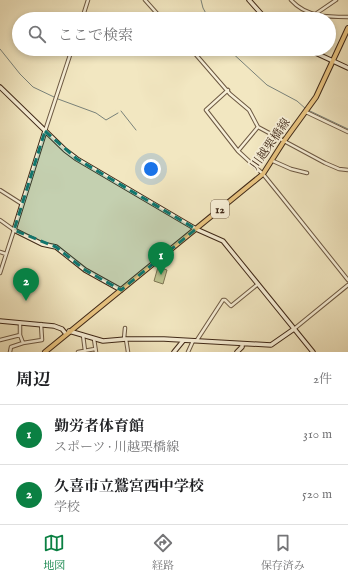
<!DOCTYPE html>
<html lang="ja">
<head>
<meta charset="utf-8">
<style>
	body { margin:0; font-family:"IM FELL English","Noto Serif JP",serif; background:#f6f6f6; color:#202124 }
	.you { position:absolute; left:151px; top:169px; width:14px; height:14px; margin:-10px; border:3px solid #fff; border-radius:50%; background:#1a73e8; box-shadow:0 0 0 6px #1a73e833 }
	.badge { display:grid; place-items:center; width:26px; height:26px; border-radius:50%; background:#0b8043; color:#fff; font-size:13px; font-weight:700 }
	.pin { position:absolute; translate:-50% -33px; filter:drop-shadow(0 1px 2px #0008) }
	.pin::after { content:''; position:absolute; top:21px; width:14px; height:12px; background:inherit; clip-path:polygon(0 0,100% 0,50% 100%) }
	.list { margin:0; padding:0; list-style:none }
	h2 { display:flex; justify-content:space-between; align-items:center; height:52px; margin:0; padding:0 16px; font-size:17px }
	h2 small { font-size:13px; font-weight:400; color:#757577 }
	.list li { display:grid; grid-template-columns:26px 1fr auto; gap:12px; align-items:center; box-sizing:border-box; height:60px; padding:0 16px; border-top:1px solid #e0e0e0 }
	.list b { display:block; font-size:15px; white-space:nowrap }
	.list p { margin:0; font-size:13px; white-space:nowrap; color:#757577 }
	.list em { font-size:13px; font-style:normal; color:#757577 }
	.icon { flex:none; width:22px; height:22px; fill:none; stroke:currentColor; stroke-width:2; stroke-linecap:round; stroke-linejoin:round }
	.map { position:relative; flex:none; width:348px; height:352px; overflow:hidden }
	.search { position:absolute; background:#fff; box-shadow:0 2px 6px #0003; left:12px; right:12px; top:12px; height:44px; display:flex; align-items:center; gap:10px; box-sizing:border-box; padding:0 14px; border-radius:22px; color:#757577; font-size:15px }
	.sheet { height:172px; background:#fff }
	nav { display:flex; justify-content:space-around; align-items:center; box-sizing:border-box; height:56px; border-top:1px solid #e0e0e0; background:#fff; font-size:11px; color:#757577 }
	nav a { display:grid; justify-items:center; gap:2px }
	nav .on { color:#0b8043 }
	.map>svg:first-child { display:block }
</style>
</head>
<body>
<div class="map">
<svg width="348" height="352" viewBox="0 0 348 352">
	<rect width="100%" height="100%" fill="#f2e7c1"/>
	<filter id="stains"><feTurbulence type="fractalNoise" baseFrequency=".005" numOctaves="4"/><feColorMatrix values="0 0 0 0 .2 0 0 0 0 .09 0 0 0 0 .02 0 0 0 .5 -.17"/></filter>
	<radialGradient id="worn" r=".72"><stop offset=".6" stop-color="#630" stop-opacity="0"/><stop offset="1" stop-color="#630" stop-opacity=".3"/></radialGradient>
	<path fill="#bec490" stroke="#7e7654" d="M158 267 167 270 163 284 154 281Z"/>
	<g fill="none" stroke-linecap="round" stroke-linejoin="round">
		<path stroke="#79827a" stroke-width="1" d="M201 0 203 8 209 19
			M0 49 20 74 33 87 54 97
			M228 49 267 85 297 101 306 109
			M58 99 96 113 106 120 118 113
			M121 111 136 130
			M310 111 348 129"/>
		<g stroke="#6c5842" stroke-width="4.5">
			<path id="street" d="M145 0 162 19
				M291 0C306 17 328 17 348 17
				M82 19 88 0
				M312 19 314 15 336 0
				M191 49 230 94 249 110 258 127 325 163 339 169 348 170
				M228 90 206 110 238 151 263 174 280 195 348 280
				M306 112 348 132
				M45 131 72 49
				M238 151 258 127
				M273 161 291 169 307 173
				M0 190 22 204
				M0 220 14 230 0 273
				M0 252 6 254
				M20 323V335L23 343 42 340 41 324
				M294 329 348 285
				M83 335 85 351
				M94 339 96 352
				M124 339 125 328
				M126 339 128 352
				M0 340 20 335
				M197 340 223 300H225L231 306 258 284
				M10 352 11 347 23 343
				M78 352 95 349
				M188 352 193 341"/>
		</g>
		<g stroke="#3f2817" stroke-width="5.5">
			<path id="secondary" d="M249 0 266 19
				M307 49 348 68
				M0 87 65 150 77 159 196 229 223 241 313 352
				M45 131 14 230 42 244 56 247 85 270 121 290
				M0 321 54 326 62 329 66 334
				M69 331 103 341 126 339H164L271 345 294 329
				M174 352 183 341
				M237 352 242 347V344"/>
		</g>
		<g stroke="#3f2817" stroke-width="6">
			<path id="primary" d="M45 352 263 174 284 141 316 97 348 28"/>
		</g>
		<use href="#street" stroke="#f7efd7" stroke-width="2.5"/>
		<use href="#secondary" stroke="#f7efd7" stroke-width="3.5"/>
		<use href="#primary" stroke="#e9c480" stroke-width="4"/>
	</g>
	<path fill="#0f766e" fill-opacity="0.2" stroke="#0f766e" stroke-width="3" stroke-dasharray="8 5" stroke-linejoin="round" d="M45 131 77 159 196 229 121 290 85 270 56 247 14 230Z"/>
	<g text-anchor="middle" stroke-width="3.5" stroke-linejoin="round" paint-order="stroke">
		<rect fill="#f7efd7" stroke="#766451" stroke-width="1" x="211" y="200" width="18" height="18" rx="3"/>
		<g font-size="11" font-weight="bold" fill="#3f2817">
			<text x="220" y="213">12</text>
		</g>
		<g font-size="12" fill="#3f2817" stroke="#f7efd7">
			<text transform="translate(270 144) rotate(-55)" y="4">川越栗橋線</text>
		</g>
	</g>
	<rect width="100%" height="100%" filter="url(#stains)"/>
	<rect width="100%" height="100%" fill="url(#worn)"/>
</svg>
<div class="you"></div>
<div class="pin badge" style="left:161px;top:275px">1</div>
<div class="pin badge" style="left:26px;top:301px">2</div>
<div class="search"><svg class="icon" aria-label="search" viewBox="0 0 24 24"><circle cx="10" cy="10" r="6"/><path d="M15 15l6 6"/></svg>ここで検索</div>
</div>
<section class="sheet">
<h2>周辺<small>2件</small></h2>
<ul class="list">
<li><span class="badge">1</span><div><b>勤労者体育館</b><p>スポーツ · 川越栗橋線</p></div><em>310 m</em></li>
<li><span class="badge">2</span><div><b>久喜市立鷲宮西中学校</b><p>学校</p></div><em>520 m</em></li>
</ul>
</section>
<nav>
<a class="on"><svg class="icon" aria-label="map" viewBox="0 0 24 24"><path d="M3 6l6-2 6 2 6-2v14l-6 2-6-2-6 2zM9 4v14M15 6v14"/></svg>地図</a>
<a><svg class="icon" aria-label="directions" viewBox="0 0 24 24"><path d="M12 3l9 9-9 9-9-9zM9 14v-3h6M13 9l2 2-2 2"/></svg>経路</a>
<a><svg class="icon" aria-label="saved" viewBox="0 0 24 24"><path d="M7 4h10v16l-5-4-5 4z"/></svg>保存済み</a>
</nav>
</body>
</html>
